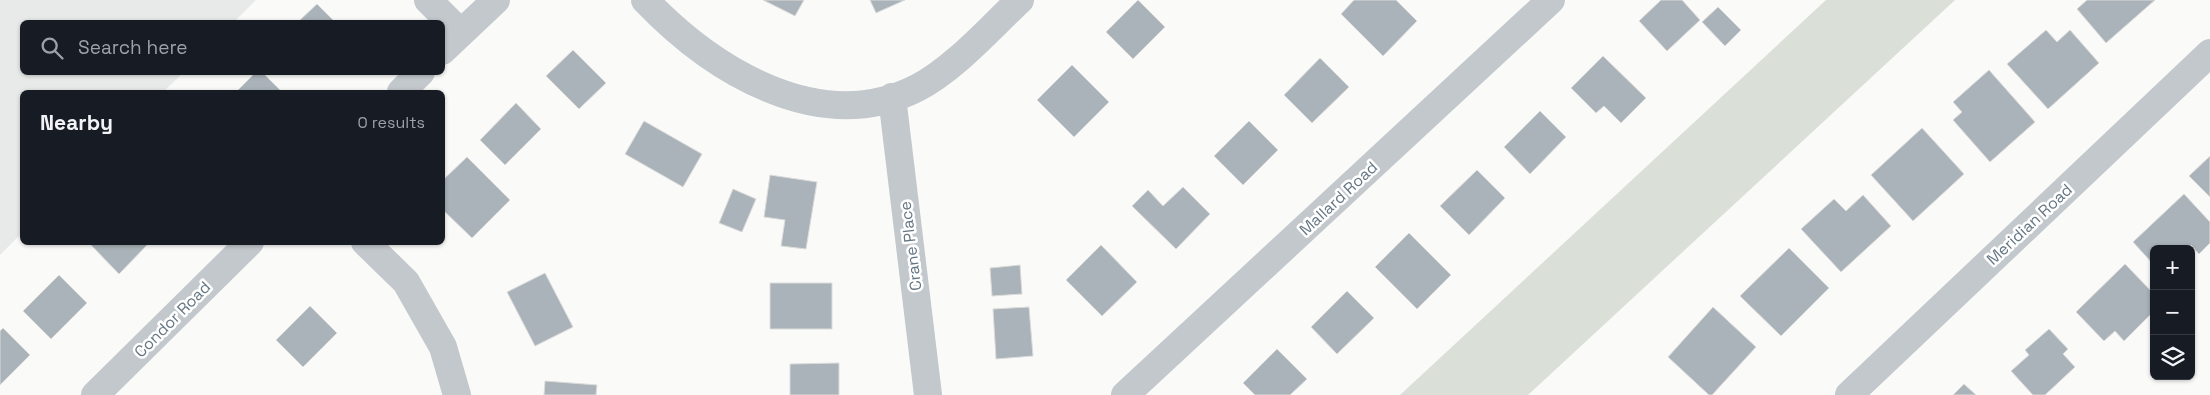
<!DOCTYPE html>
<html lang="en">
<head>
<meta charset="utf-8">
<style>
	body { margin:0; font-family:"Space Grotesk",sans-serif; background:#20242c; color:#f1f3f6 }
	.controls { position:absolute; right:15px; bottom:15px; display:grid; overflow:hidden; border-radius:8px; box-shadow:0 1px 4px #0004 }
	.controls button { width:45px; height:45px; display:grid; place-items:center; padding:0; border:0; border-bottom:1px solid #363941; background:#171b24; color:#f1f3f6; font:25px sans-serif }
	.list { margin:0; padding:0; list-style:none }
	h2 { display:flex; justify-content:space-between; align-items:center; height:65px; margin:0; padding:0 20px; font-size:21px }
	h2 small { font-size:16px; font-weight:400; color:#9ea1a6 }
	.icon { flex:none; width:28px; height:28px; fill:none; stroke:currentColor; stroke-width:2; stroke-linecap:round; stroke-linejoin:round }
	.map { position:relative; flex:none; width:2210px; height:395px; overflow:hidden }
	.search { position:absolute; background:#171b24; box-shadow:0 1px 4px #0004; left:20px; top:20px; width:425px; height:55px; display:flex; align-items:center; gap:12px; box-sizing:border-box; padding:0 18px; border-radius:8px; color:#9ea1a6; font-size:19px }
	.panel { position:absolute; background:#171b24; box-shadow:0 1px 4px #0004; left:20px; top:90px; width:425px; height:155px; border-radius:8px }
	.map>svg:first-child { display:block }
</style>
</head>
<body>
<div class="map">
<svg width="2210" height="395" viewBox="0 0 2210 395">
	<rect width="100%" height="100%" fill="#fafaf8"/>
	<path fill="#e8e9e9" d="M0 0H256L234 22H22V72L183 73 163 92H22V233L0 255Z"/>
	<path fill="#dadfd7" d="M1826 0H1955L1528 395H1400Z"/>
	<path fill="#aab3b9" stroke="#dcdcda" d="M763 0H804L795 16Z
		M870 0H905L876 13Z
		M1138 0 1165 27 1133 59 1106 32Z
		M1354 0H1396L1417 21 1383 56 1341 14Z
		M1661 0H1682L1700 20 1667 51 1639 21Z
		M2087 0H2155L2106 43 2077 9Z
		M317 4 335 22H298Z
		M1718 7 1741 30 1725 46 1702 22Z
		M2046 30 2057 42 2070 30 2099 63 2048 109 2007 64Z
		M573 50 606 83 579 109 546 76Z
		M1603 56 1646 98 1621 123 1604 106 1596 113 1571 88Z
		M1320 58 1349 87 1312 123 1284 95Z
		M1072 65 1109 102 1074 137 1037 100Z
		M1989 70 2035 122 1990 162 1953 120 1962 112 1953 102Z
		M256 72H262L282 92H236Z
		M516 103 541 129 505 165 480 140Z
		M1540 111 1566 137 1530 174 1504 147Z
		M644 121 702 154 683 187 625 154Z
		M1249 121 1278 150 1243 185 1214 156Z
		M1922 128 1964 174 1913 221 1871 175Z
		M2210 156V197L2189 176Z
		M467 157 510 200 472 238 442 209V181Z
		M1477 170 1505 198 1469 235 1440 206Z
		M770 175 817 182 806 249 781 246 785 220 764 217Z
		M1183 187 1210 214 1176 249 1132 206 1148 190 1163 206Z
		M733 189 756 199 742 232 719 223Z
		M2184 194 2210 222V243L2199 254 2191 245 2187 249H2154V265L2133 242Z
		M1863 195 1891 226 1841 272 1801 229 1834 199 1846 211Z
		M1409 233 1451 275 1417 309 1375 267Z
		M92 242H150L119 274 90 244Z
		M1101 245 1137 282 1102 316 1066 280Z
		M1789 248 1829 288 1781 336 1740 296Z
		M2125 264 2154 294V311L2124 341 2115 331 2104 341 2076 312Z
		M1020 265 1022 294 992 296 990 268Z
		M545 273 573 327 535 346 507 292Z
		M59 275 87 303 51 339 23 311Z
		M770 283H832V329H770Z
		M1347 291 1374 318 1337 354 1311 327Z
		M310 306 337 333 303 367 276 340Z
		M1029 307 1033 356 996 359 993 309Z
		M1713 307 1756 347 1712 395H1709L1668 357Z
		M3 328 30 355 0 385V331Z
		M2049 329 2068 349 2063 354 2075 367 2045 395H2033L2011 371 2029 355 2025 350Z
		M1277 349 1307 379 1290 395H1255L1243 383Z
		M839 363V395H790V364Z
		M545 381 597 385 596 395H544Z
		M1964 384 1976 395H1953Z"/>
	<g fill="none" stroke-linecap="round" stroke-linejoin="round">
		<path stroke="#c3c8cc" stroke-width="28" d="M428 0 461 33
			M645 0C711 69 819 138 917 88 953 70 990 28 1020 0
			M442 51 496 0
			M401 92 421 72
			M892 97 928 395
			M365 242 406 282 443 347 457 395
			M95 395 250 242
			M1125 395 1551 0
			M1849 395 2210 53"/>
	</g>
	<g text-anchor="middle" stroke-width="5" stroke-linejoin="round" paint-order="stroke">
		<g font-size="16" fill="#657683" stroke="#fff">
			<text transform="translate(1338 198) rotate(-43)" y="6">Mallard Road</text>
			<text transform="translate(2029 224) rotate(-43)" y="6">Meridian Road</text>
			<text transform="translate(910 246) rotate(-97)" y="6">Crane Place</text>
			<text transform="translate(172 319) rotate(-45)" y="6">Condor Road</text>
		</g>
	</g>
</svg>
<div class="controls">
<button>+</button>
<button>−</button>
<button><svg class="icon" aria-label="layers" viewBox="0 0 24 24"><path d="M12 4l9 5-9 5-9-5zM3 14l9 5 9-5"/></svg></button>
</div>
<div class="search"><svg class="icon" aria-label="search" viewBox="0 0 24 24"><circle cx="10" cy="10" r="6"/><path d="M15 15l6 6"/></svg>Search here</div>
<section class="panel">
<h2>Nearby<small>0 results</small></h2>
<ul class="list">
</ul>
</section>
</div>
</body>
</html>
